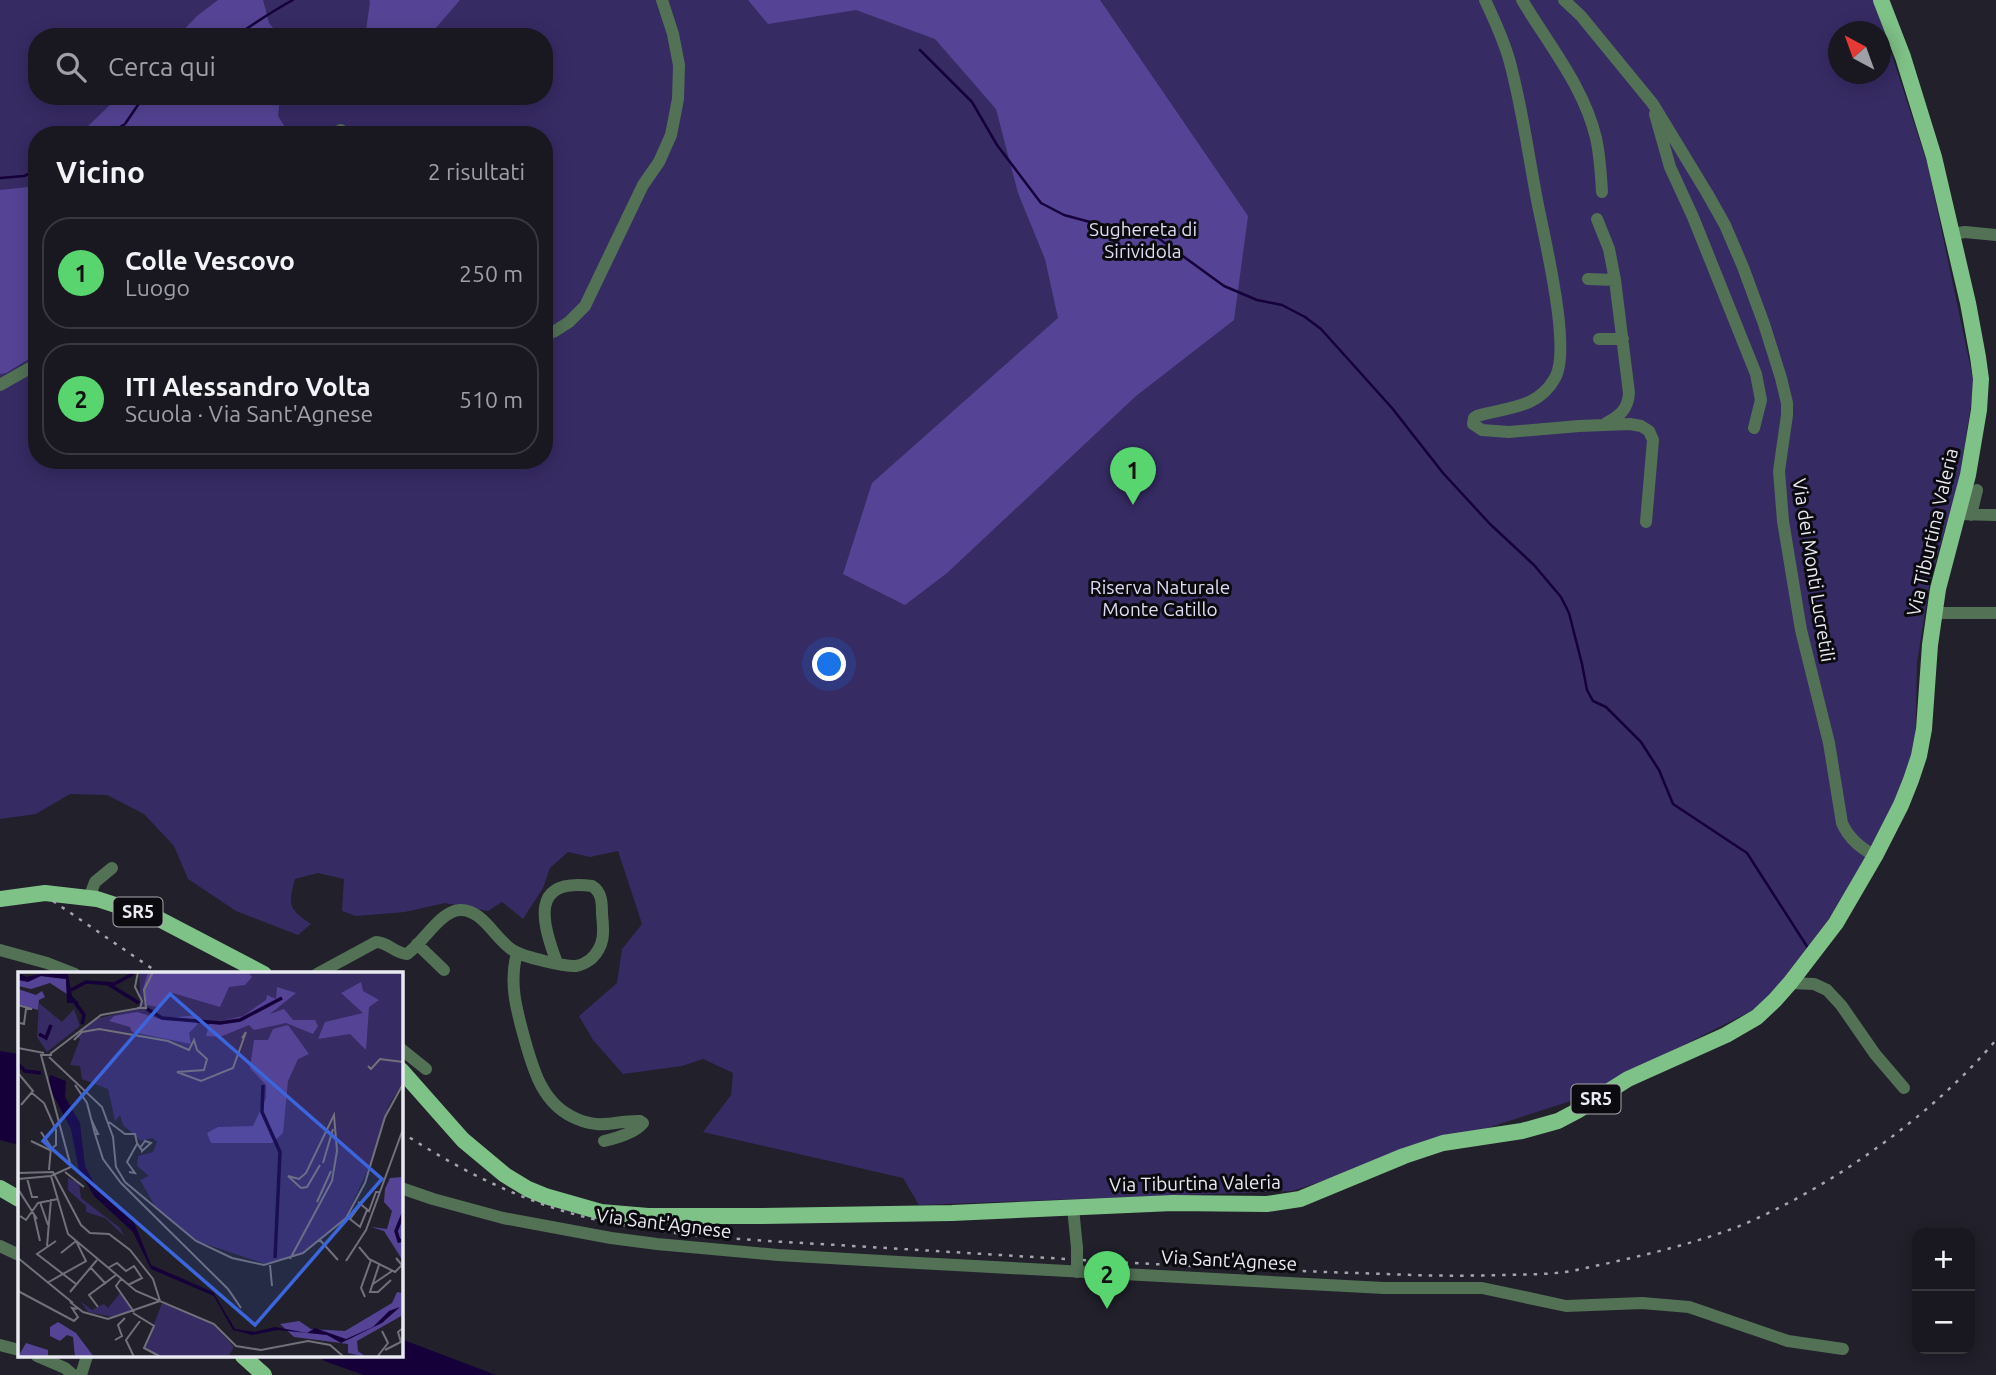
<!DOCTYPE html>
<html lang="it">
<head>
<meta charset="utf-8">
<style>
	body { margin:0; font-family:Ubuntu,sans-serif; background:#222129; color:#f1f3f6 }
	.controls { position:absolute; right:21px; bottom:21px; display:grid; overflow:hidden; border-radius:14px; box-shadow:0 4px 18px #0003 }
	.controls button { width:63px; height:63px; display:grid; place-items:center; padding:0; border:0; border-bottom:2px solid #37373e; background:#191820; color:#f1f3f6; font:35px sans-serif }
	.compass { position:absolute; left:1828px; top:21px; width:63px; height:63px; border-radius:50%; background:#191820; box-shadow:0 4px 18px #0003; rotate:319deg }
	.you { position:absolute; left:830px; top:665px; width:24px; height:24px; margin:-18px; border:5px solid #fff; border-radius:50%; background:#1a73e8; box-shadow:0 0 0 10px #1a73e833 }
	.badge { display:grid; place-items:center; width:46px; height:46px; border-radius:50%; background:#59d56f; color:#111; font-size:23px; font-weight:700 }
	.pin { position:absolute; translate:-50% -58px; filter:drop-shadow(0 2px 4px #0008) }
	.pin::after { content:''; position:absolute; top:37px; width:24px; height:21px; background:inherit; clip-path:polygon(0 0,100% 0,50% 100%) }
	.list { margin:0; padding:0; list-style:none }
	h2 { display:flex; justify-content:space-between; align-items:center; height:91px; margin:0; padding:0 28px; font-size:30px }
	h2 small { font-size:23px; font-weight:400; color:#9fa0a5 }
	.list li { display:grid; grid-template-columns:46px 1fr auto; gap:21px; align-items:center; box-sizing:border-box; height:112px; margin:0 14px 14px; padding:0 14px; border:2px solid #37373e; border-radius:28px }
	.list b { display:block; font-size:26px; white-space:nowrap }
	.list p { margin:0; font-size:23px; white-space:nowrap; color:#9fa0a5 }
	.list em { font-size:23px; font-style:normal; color:#9fa0a5 }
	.icon { flex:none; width:38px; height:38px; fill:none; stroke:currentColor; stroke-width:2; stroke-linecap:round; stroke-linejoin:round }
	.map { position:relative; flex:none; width:1996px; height:1375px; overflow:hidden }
	.search { position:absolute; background:#191820; box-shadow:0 4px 18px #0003; left:28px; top:28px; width:525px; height:77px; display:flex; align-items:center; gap:18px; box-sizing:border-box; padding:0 24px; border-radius:28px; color:#9fa0a5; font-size:26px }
	.panel { position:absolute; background:#191820; box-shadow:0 4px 18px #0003; left:28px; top:126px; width:525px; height:343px; border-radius:28px }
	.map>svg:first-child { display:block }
</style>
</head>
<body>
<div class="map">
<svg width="1996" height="1375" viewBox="0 0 1996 1375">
	<rect width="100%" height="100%" fill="#21202b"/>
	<path fill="#372b64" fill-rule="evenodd" d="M0 0H1874L1928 166 1974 384 1959 483 1930 580 1917 663 1915 753 1891 813 1846 896 1765 1004 1577 1099 1292 1191 919 1205 903 1178 703 1132 731 1095 733 1073 703 1059 682 1066 623 1074 593 1040 579 1016 617 983 622 949 642 924 618 851 590 857 568 852 550 868 543 888 523 919 502 902 488 911 445 903 405 912 356 916 342 911 344 879 318 873 295 879C288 905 288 909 311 924L298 935 236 911 188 879 174 846 144 814 107 795 70 794 36 814 0 819ZM1839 32H1881V74H1839ZM37 37H544V96H37ZM37 135H544V460H37Z"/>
	<path fill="#554495" d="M218 0H263L269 23 281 37H177L197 16Z
		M369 0H460L428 37H365L370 2Z
		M748 0H1100L1248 216 1234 320 1136 396 947 573 905 605 843 574 872 483 1058 318 1045 259 1018 193 996 109 935 39 856 10 768 24Z
		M119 96H280L278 116 290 135H79Z
		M37 186V354L6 373 0 374V190Z"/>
	<path fill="#15003a" d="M0 1051 19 1054V1145L0 1140Z
		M401 1339 496 1375H364L327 1362 316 1356H401Z"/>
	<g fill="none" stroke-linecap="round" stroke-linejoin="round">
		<path stroke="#15003a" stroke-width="2.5" d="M234 37C254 24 272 11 293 0
			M920 50 972 102 997 145 1041 203 1064 215 1105 226 1158 238 1224 286 1257 300 1282 305 1305 317 1321 329 1392 408 1443 473 1490 524 1534 565 1561 597 1569 613 1582 664 1587 690 1593 701 1606 707 1641 742 1659 770 1673 804 1747 853 1808 948
			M107 135 125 124 144 96
			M0 178 24 176 37 170"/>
		<path stroke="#527155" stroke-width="12" d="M1485 0C1494 19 1503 39 1509 59 1522 106 1528 153 1537 200 1544 237 1572 349 1555 378 1538 409 1507 407 1477 416L1474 418 1473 424 1482 430 1509 432 1579 426 1630 424 1641 426 1649 431 1653 440 1646 522
			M1522 0C1549 45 1584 87 1596 138 1600 156 1601 174 1602 192
			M1564 0 1581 16 1653 104 1707 193 1725 225 1743 267 1764 324 1781 378 1787 403V415L1779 471 1783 521 1801 630 1829 743 1842 823C1849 839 1861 848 1875 856
			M1655 114 1670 167 1693 217 1756 374 1761 400 1754 428
			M334 135 341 130 345 135
			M1597 219 1609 249 1615 280 1629 393C1628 409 1620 416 1606 423
			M1952 234 1965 232 1996 235
			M1588 279 1615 280
			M544 335 555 331 569 322 585 306 643 185 659 162 671 135 678 99 679 65 673 34 662 0
			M1599 339H1623
			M0 385 37 364
			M1958 514 1996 515
			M1971 515 1977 490
			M1934 613H1996
			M89 898 95 882 112 868
			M417 944 444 970
			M0 950 47 963 75 974
			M517 953C509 982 516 1008 524 1037 533 1069 542 1105 577 1119 603 1130 615 1120 640 1121L643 1123C635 1133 617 1138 604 1141
			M317 974 376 942C388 942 394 953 407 954 423 943 440 911 460 910 483 909 496 941 514 951 524 957 565 967 576 966 582 965 587 962 591 959 605 946 604 932 602 914 602 903 602 892 592 886 529 878 542 922 557 963
			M1790 983 1814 984 1827 990 1841 1005 1875 1054 1904 1088
			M401 1049 426 1069
			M401 1188 433 1199 503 1218 611 1238 657 1244 778 1255 899 1262 1384 1288H1482L1566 1306 1642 1303 1689 1307 1788 1341 1843 1349
			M1073 1208 1077 1248
			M0 1246 19 1255
			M0 1345 19 1350
			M37 1356 65 1368 73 1375
			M81 1375 87 1356"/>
		<path stroke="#7fc287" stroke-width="16" d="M0 899 45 893 97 899 159 919 264 974
			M401 1070 463 1140 505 1175 528 1189 545 1196 601 1212 648 1216H761L952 1213 1173 1203 1267 1204 1300 1199 1404 1156 1443 1143 1522 1131 1558 1121 1577 1111 1628 1079 1726 1035 1757 1017 1775 1000 1790 983 1836 923 1875 856 1901 805 1911 780 1919 756 1924 729 1930 645 1938 589 1968 475 1979 410 1981 379 1978 357 1968 303 1934 157 1903 57 1881 0
			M0 1188 19 1199
			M243 1356 264 1375"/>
		<path stroke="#a5a5ae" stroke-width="2.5" stroke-dasharray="3.5 7" stroke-linecap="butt" d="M53 901 160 974
			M401 1132C458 1169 518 1200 585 1217 666 1237 753 1240 837 1245 919 1250 1000 1255 1082 1260 1184 1266 1285 1271 1387 1274 1427 1276 1466 1276 1506 1275 1531 1274 1556 1275 1581 1269 1633 1258 1687 1246 1737 1227 1828 1190 1933 1115 1996 1040"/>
		<path stroke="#527155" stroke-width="12" d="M1077 1248V1272"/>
	</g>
	<g text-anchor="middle" stroke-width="6" stroke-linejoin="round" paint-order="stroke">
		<g fill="#0b0a0f" stroke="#a7a7ae" stroke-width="2">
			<rect x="113.5" y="897.5" width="49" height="29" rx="5"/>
			<rect x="1571.5" y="1084.5" width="49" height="29" rx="5"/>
		</g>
		<g font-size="18" font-weight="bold" fill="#eaeaf2">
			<text x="138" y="918">SR5</text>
			<text x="1596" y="1105">SR5</text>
		</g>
		<g font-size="19" fill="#dfddf4" stroke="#0b0a0f">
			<text x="1143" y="236">Sughereta di<tspan x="1143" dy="22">Sirividola</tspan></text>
			<text x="1160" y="594">Riserva Naturale<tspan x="1160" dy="22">Monte Catillo</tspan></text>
		</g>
		<g font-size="19" fill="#eaeaf2" stroke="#0b0a0f">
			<text transform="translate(1932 532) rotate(-77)" y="7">Via Tiburtina Valeria</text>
			<text transform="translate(1814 570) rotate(81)" y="7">Via dei Monti Lucretili</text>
			<text transform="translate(1195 1183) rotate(-1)" y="7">Via Tiburtina Valeria</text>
			<text transform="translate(664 1223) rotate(7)" y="7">Via Sant'Agnese</text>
			<text transform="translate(1229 1260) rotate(3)" y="7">Via Sant'Agnese</text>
		</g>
	</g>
	<g transform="translate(18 972)">
		<rect width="385" height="385" fill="#21202b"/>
		<path d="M121 0H385V110L371 133 351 196 327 246 286 280 247 292 179 269 138 236 122 208 131 204 119 194 120 184 135 180 139 170 134 166 123 169 105 153 102 143 97 149 90 117 64 107 62 94 52 93 62 67 58 64 77 47 123 36ZM21 31 44 50 56 37 62 54 29 80 19 65ZM50 206 61 211 63 226 102 256 106 264 87 246 68 240V234L50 218ZM102 321 114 339 94 345 70 340 62 329 74 338 86 332 90 336ZM144 331 194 351 216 375 210 385H145L127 376Z" fill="#372b64"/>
		<path d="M130 0H230L234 5 227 13 211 15 202 35 155 21 139 35 129 33 125 17ZM23 4 48 7 49 22 32 11 13 17 0 14V8ZM343 10 345 19 361 28 351 35 348 78 332 62 300 67 307 50 345 41 323 21ZM259 15 278 21 252 42 266 37 275 48H297L300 54 295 62 268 51 236 58 231 53 202 65 188 64 191 52 225 44 248 28 249 23 258 27ZM0 17 18 23 24 19 27 25 21 28 20 38 0 32ZM119 40 142 47 179 43V53L171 61 173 72 114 60 112 55 91 49 96 44ZM270 53 291 82 280 87 270 109 265 161 254 171H193L189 161 200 155 235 154 248 126V113L232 96 236 68H250L255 57ZM385 205V289L366 259 353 255 369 257 374 239 366 230 367 217 372 206ZM379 320 385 321V343L339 369 340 379 348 385 330 381V372L276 365 262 352 281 349 293 357 327 359 374 331ZM40 350 58 361 76 385H57L55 365 49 363 42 369 32 364V355ZM8 371 30 378V385H0Z" fill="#554495"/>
		<path d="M0 0 8 5 27 1 50 2 54 24 61 31H49L48 7 23 4 10 10 0 8ZM32 103 48 109 47 125 62 151 67 194 80 219 116 250 133 293 195 320 217 357 236 360 257 355 289 361 297 356 328 367 355 355 371 339 382 335 364 351 323 371 309 363 260 358 234 363 215 358 196 324 133 297 115 260 76 224 61 198 53 157 30 113Z" fill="#15003a"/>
		<path fill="none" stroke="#15003a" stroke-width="3.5" d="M90 12 121 31M53 18 68 10 96 12 115 2M56 29 66 43 64 52M129 37 144 46 202 51 222 48 264 26M21 62 28 66 33 53M0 92 7 99 23 101M245 113 244 140 262 180 257 286M385 242 378 259 381 269 385 268"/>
		<path fill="none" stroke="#71717b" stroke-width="2" d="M0 33 14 37H8L6 52 2 51M119 36H128L126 18 135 0M56 68 64 60 81 57 150 69 171 78 176 68 179 78 189 87 186 98 159 100 183 109 215 96 228 60 224 66M0 76 26 81M32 82 83 43 122 36 124 29 117 15 120 0M31 85 84 135 95 165 98 195 107 210 178 269 214 286 246 293 285 281 328 246 347 211 367 145 385 112M350 94 353 97 362 87 385 90M0 101 15 119 3 133M57 113 69 131 77 162H80L73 147M14 121 26 131 38 158V173L33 177M91 150 107 162H117L119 171 121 174 122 176 124 178V179L133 171 127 169 122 176M23 160 33 175 31 198M77 162 85 187 103 211 210 317 223 336M13 169 32 178M305 191 315 157M47 200 66 215M111 200 117 201 109 190 119 172M0 201 35 200 63 253 72 261 91 262 112 278 135 307 142 329M33 204 50 262 118 319 196 352 218 374 243 378 290 369 312 373 326 385M9 206 14 225H20M0 207 33 204 53 195 23 83H34M283 216 289 215 302 193M0 217 19 247M22 230 30 253M299 230 313 199M340 230 351 239 358 220H362M343 232 332 247 342 255 349 238M16 243 22 269M2 244 8 248 20 231 40 227M301 267 320 288M38 269 19 282 58 312M29 274 33 227M341 275 351 287 377 300 384 293 378 286M0 286 55 331M272 287 314 209 319 179 316 143 288 201 281 207 270 204 283 216M328 289 348 258 385 157M252 293 254 314M361 293 352 320H360L373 308M72 295 88 312M90 296 99 291 108 299 116 294 124 306 110 313M103 307 98 314 116 340M29 311 68 289 58 269 43 281M355 312 374 299M0 319 56 349 60 345 54 336 59 337M52 320 79 288M347 325 343 316 353 288M52 330 65 340 90 347 142 329M80 335 71 323 98 303M115 341 136 354 126 376 143 385M97 368 104 364 100 353 107 346M367 378 383 370 380 360 385 356M116 385 108 368 122 349M359 385 370 371 364 359"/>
		<path fill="#3c65dc" fill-opacity="0.15" stroke="#3c65dc" stroke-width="3.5" d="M152 22 364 207 237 353 25 169Z"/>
		<rect width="385" height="385" fill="none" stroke="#eaeaf2" stroke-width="3.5"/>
	</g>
</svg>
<div class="controls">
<button>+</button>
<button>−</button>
</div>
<svg class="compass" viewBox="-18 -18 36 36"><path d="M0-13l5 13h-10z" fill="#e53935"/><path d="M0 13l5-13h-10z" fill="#9fa0a5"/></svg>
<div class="you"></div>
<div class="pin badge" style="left:1133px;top:505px">1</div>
<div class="pin badge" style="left:1107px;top:1309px">2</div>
<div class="search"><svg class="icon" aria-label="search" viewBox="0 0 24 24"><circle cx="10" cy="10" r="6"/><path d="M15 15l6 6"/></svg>Cerca qui</div>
<section class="panel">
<h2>Vicino<small>2 risultati</small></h2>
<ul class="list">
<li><span class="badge">1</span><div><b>Colle Vescovo</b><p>Luogo</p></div><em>250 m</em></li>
<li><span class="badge">2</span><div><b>ITI Alessandro Volta</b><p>Scuola · Via Sant'Agnese</p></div><em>510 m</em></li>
</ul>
</section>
</div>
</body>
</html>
